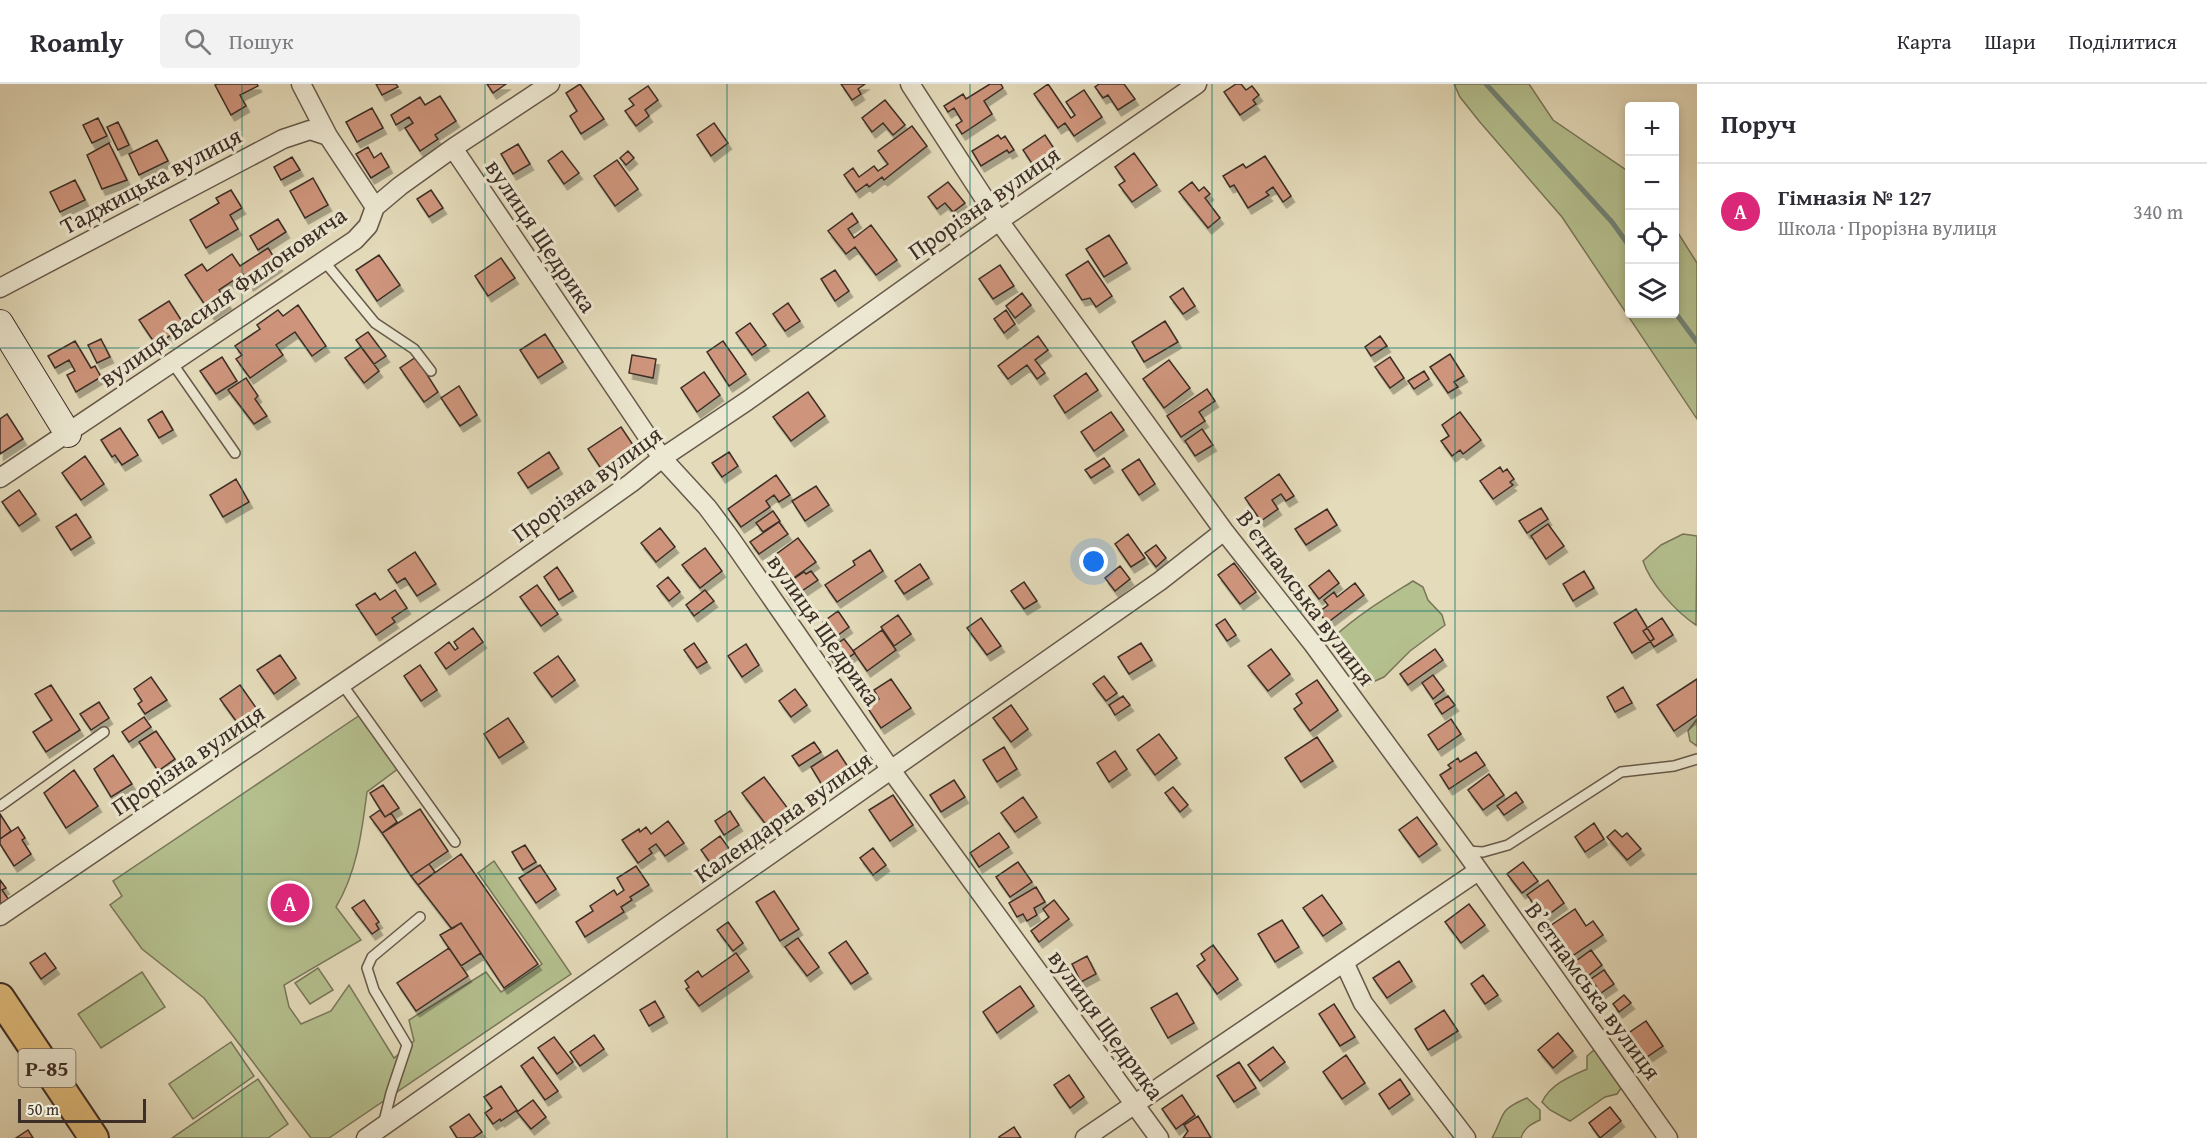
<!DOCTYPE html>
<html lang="uk">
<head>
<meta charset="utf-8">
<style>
	body { margin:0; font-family:"Gentium Book Plus",serif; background:#f2f2f3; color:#2b2b33 }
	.controls { position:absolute; right:18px; top:18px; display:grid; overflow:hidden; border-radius:6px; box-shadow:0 3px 9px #0003 }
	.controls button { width:54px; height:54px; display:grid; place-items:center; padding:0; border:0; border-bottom:2px solid #e1e1e2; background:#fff; color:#2b2b33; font:30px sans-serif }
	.scale { position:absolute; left:18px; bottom:15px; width:128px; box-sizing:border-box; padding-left:6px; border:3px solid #3d2e26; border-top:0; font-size:16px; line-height:21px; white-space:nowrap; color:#3d2e26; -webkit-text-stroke:4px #ede8d2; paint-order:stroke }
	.you { position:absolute; left:1094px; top:478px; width:21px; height:21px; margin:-15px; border:4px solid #fff; border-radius:50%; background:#1a73e8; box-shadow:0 0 0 9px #1a73e833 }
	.badge { display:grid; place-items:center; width:39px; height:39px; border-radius:50%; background:#db2777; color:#fff; font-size:20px; font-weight:700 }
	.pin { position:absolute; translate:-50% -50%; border:3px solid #fff; box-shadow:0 2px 6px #0006 }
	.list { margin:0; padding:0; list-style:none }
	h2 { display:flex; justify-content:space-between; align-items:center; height:78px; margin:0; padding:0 24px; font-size:26px }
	h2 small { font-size:20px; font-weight:400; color:#7c7c81 }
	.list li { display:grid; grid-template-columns:39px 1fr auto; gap:18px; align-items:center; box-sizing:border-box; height:96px; padding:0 24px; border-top:2px solid #e1e1e2 }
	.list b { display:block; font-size:22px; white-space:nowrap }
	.list p { margin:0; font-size:20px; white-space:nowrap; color:#7c7c81 }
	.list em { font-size:20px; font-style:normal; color:#7c7c81 }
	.icon { flex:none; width:33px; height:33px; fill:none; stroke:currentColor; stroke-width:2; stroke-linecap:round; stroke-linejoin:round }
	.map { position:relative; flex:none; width:1697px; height:1054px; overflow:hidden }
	header { display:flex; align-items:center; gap:36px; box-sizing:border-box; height:84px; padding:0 30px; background:#fff; border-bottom:2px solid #e1e1e2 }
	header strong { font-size:28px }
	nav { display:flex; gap:33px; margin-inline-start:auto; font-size:21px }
	.search { width:420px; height:54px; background:#f2f2f3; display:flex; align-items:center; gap:15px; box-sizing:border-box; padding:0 21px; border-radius:6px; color:#7c7c81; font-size:22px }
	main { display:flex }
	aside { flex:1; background:#fff }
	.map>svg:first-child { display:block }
</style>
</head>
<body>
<header>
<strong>Roamly</strong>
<div class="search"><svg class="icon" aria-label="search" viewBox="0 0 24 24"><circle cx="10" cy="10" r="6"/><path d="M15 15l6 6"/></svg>Пошук</div>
<nav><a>Карта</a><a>Шари</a><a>Поділитися</a></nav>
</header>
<main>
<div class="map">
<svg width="1697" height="1054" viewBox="0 0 1697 1054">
	<defs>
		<filter id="shadow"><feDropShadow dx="3.5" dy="6" stdDeviation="0" flood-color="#0004"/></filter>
	</defs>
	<rect width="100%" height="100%" fill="#e4dbba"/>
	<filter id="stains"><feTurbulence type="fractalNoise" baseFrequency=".00333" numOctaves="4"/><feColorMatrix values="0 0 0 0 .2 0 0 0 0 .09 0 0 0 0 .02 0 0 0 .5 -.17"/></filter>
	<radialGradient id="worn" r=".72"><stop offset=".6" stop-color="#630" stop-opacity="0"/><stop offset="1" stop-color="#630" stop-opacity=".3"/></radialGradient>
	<path fill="#b5c08f" stroke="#79775a" stroke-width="1.5" d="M1454 0H1529L1553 36 1629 88 1630 230H1674L1675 144 1697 179V335L1562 133 1479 37 1460 13Z
		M1683 450 1697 452 1696 541C1676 528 1650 499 1643 477L1661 461Z
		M1413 497 1423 503 1428 516 1442 531 1445 541 1410 567 1384 593 1366 601C1351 587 1340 572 1335 552 1359 530 1386 514 1413 497Z
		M360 631 399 684 367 708C362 747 357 788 336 823L361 856 284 901 289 923 301 940 331 927 349 901 394 974 414 957 409 936 486 888 501 908 542 880 478 789 494 777 571 890 329 1054H311L204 914 142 865 110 821 122 812 113 797Z
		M1697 635V662L1690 657 1688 647Z
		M318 884 333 906 310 920 295 899Z
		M142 888 165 923 101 964 78 930Z
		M231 958 254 992 193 1035 169 1000Z
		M1594 966 1604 972 1624 1000 1617 1010 1605 1013 1570 1037 1550 1026 1542 1018C1551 1000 1569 993 1587 985V972Z
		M258 995 288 1040 268 1054H172Z
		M1527 1014 1540 1026V1036C1531 1040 1524 1044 1521 1054H1492C1506 1029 1497 1027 1527 1014Z"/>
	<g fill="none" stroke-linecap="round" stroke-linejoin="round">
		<path stroke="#728377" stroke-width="5" d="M1486 0 1612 138 1630 163
			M1674 227 1697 258"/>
	</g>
	<path fill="#ce957b" stroke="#3d2e26" stroke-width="1.5" filter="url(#shadow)" d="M217 0H257L258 2 240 11 246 22 231 31 215 1Z
		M376 0H396L398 3 382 11Z
		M487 0H506L493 9Z
		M580 0 604 35 581 50 570 32 577 27 566 9Z
		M841 0H865L858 5 861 10 852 16Z
		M990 0H1001L1003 4 984 17 992 30 962 50 956 41 962 37 954 24 948 28 944 22 963 10 966 15Z
		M1048 0 1071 34 1075 31 1066 18 1084 6 1102 33 1074 52 1065 39 1058 44 1034 10Z
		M1099 0H1124L1135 15 1118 26 1108 11 1103 14 1095 3Z
		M1236 0H1241L1246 6 1252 2 1259 11 1253 16 1256 20 1240 31 1224 8Z
		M648 2 658 16 645 26 649 32 636 42 625 27 634 21 629 15Z
		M440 12 456 37 435 51 438 55 420 67 405 44 413 39 409 33 396 41 391 31 420 13 425 21Z
		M885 16 905 41 893 51 883 39 872 48 862 34Z
		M372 24 383 44 357 58 346 38Z
		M98 34 107 52 92 59 83 41Z
		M118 38 129 61 118 66 107 43Z
		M714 39 728 59 711 72 697 51Z
		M912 42 927 62 884 96 882 93 869 103 867 100 856 108 844 91 853 84 859 93 874 82 878 87 888 80 878 67Z
		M998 51 1001 55 1005 52 1014 66 1009 69 1007 66 981 82 972 67Z
		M1045 51 1057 69 1035 84 1023 66Z
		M157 56 168 77 139 91 129 70Z
		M109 59 127 96 102 105 87 71Z
		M518 60 530 80 513 90 501 70Z
		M368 63 374 74 381 69 389 83 371 94 356 70Z
		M562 67 579 89 564 100 548 77Z
		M628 67 634 74 626 81 620 74Z
		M1134 69 1157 101 1132 118 1119 101 1125 97 1115 83Z
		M1265 72 1291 112 1283 118 1273 103 1266 108 1269 111 1248 124 1234 101 1230 103 1223 92 1243 80 1246 84Z
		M292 73 300 86 281 96 274 83Z
		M617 76 638 105 615 122 594 92Z
		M313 94 328 121 305 134 290 107Z
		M75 96 85 116 60 128 50 108Z
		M948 98 965 119 953 128 945 119 937 125 928 113Z
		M1192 98 1199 107 1204 103 1210 110 1205 114 1220 134 1208 144 1179 108Z
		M231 106 242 124 230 131 238 145 206 164 190 136 219 119 216 114Z
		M431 106 443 124 429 133 417 115Z
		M852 129 858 138 848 145 854 154 871 141 897 176 876 191 855 163 846 170 828 147Z
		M278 135 286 148 258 166 250 152Z
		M1109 151 1127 179 1104 193 1086 165Z
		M268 164 279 181 250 201 243 190 219 206 228 219 211 230 185 191 202 180 207 187 232 170 240 182Z
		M379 171 400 201 377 217 356 186Z
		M501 174 515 194 488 212 475 192Z
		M1088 177 1112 212 1096 223 1090 214 1082 216 1066 191Z
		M1000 181 1014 202 993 215 979 195Z
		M835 186 849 207 835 217 821 195Z
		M1183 204 1195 222 1183 230 1170 213Z
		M1022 209 1031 221 1015 234 1006 222Z
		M169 217 185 242 156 261 139 236Z
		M788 219 800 237 785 247 773 230Z
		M298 221 326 262 312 272 295 248 276 261 283 271 250 294 236 275 242 271 235 262 260 245 257 241 278 226 283 232Z
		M1006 226 1015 240 1004 249 994 235Z
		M1165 237 1178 258 1144 278 1132 258Z
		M750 239 766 261 752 271 736 249Z
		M368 248 386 272 374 280 356 256Z
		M545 250 563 278 538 294 520 266Z
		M1038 252 1048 266 1035 276 1045 289 1037 295 1027 281 1008 295 998 282Z
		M1380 252 1387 262 1371 272 1365 263Z
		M101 255 110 273 97 279 88 261Z
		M75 257 91 284 95 282 101 293 76 308 67 291 75 287 69 276 55 284 48 272Z
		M723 257 746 290 729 302 707 268Z
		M361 263 379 287 364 299 345 274Z
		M1450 270 1464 292 1454 298 1458 303 1448 309 1430 283Z
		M632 271 656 275 653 294 629 289Z
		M222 273 237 297 216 310 200 287Z
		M416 273 438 308 424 318 400 284Z
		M1390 273 1404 294 1390 304 1375 283Z
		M1169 276 1190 304 1164 324 1143 295Z
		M1424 287 1429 295 1414 305 1408 297Z
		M704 288 720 311 697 328 681 304Z
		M1086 289 1098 306 1065 329 1054 312Z
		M246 294 258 312 255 315 267 332 254 340 228 306Z
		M459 302 477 331 460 342 441 314Z
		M1207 305 1215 317 1199 328 1205 337 1181 353 1167 332Z
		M808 308 825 332 791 357 773 333Z
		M162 327 173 346 159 354 148 336Z
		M1111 328 1124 346 1094 367 1081 348Z
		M1460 328 1481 356 1463 370 1460 366 1452 372 1441 357 1449 352 1442 341Z
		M7 330 23 355 0 370V335Z
		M621 343 635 364 602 386 588 365Z
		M120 344 138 371 122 381 115 371 112 373 101 356Z
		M1202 345 1213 361 1195 372 1185 357Z
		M549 368 559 384 528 404 518 389Z
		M729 368 738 382 722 393 712 379Z
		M85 372 104 400 81 416 62 389Z
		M1104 374 1110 382 1091 394 1085 386Z
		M1139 375 1155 400 1139 411 1122 386Z
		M1500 383 1503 388 1507 385 1514 395 1510 398 1513 401 1493 415 1480 397Z
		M1279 390 1294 412 1286 417 1281 410 1272 416 1278 425 1261 437 1245 414Z
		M776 391 790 411 779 418 774 411 766 417 770 423 741 443 728 425Z
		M236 395 249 418 223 433 210 411Z
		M816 402 829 421 805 437 792 417Z
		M19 406 36 430 19 442 2 418Z
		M1541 424 1548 435 1527 449 1519 437Z
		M1327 425 1337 441 1306 461 1295 445Z
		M773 427 780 437 763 448 756 439Z
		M76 430 91 453 71 466 56 443Z
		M779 438 788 450 759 470 750 458Z
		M1548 440 1564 462 1546 475 1531 452Z
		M660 444 675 463 656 478 641 459Z
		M1128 450 1145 474 1131 483 1115 460Z
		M798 454 816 478 792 495 775 471Z
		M1156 461 1166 474 1156 483 1145 469Z
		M705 464 722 487 700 504 682 481Z
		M870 466 883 487 837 518 825 501 855 481 853 477Z
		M415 468 436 500 417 512 405 494 397 499 388 486Z
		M1234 479 1256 508 1240 520 1218 491Z
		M920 480 929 494 904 510 895 497Z
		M1120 482 1130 495 1115 507 1105 494Z
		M557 483 573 507 559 516 544 493Z
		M1329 486 1339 499 1319 515 1309 502Z
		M811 487 818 496 790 515 784 506 794 499 792 496 804 488 806 490Z
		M1584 487 1594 504 1573 517 1563 500Z
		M668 493 680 508 669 517 657 502Z
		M1024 498 1037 517 1024 525 1011 507Z
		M1355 499 1364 511 1327 539 1319 528 1328 521 1324 516 1334 508 1337 513Z
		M537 501 558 530 541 542 520 513Z
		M395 506 407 524 392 534 395 538 376 551 356 521 375 509 380 516Z
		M705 506 714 517 694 532 686 521Z
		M1636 525 1654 555 1632 569 1614 539Z
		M838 527 849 543 834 554 823 538Z
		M898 531 911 550 894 562 881 543Z
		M981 534 1001 562 987 571 967 544Z
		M1662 534 1673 551 1654 563 1643 547Z
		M1225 535 1236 551 1227 557 1216 541Z
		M473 544 483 558 446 585 435 569 449 558 455 566 458 564 454 558Z
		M882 546 896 566 867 587 853 567Z
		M844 555 855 569 836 582 826 567Z
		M694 559 707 578 697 584 684 566Z
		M1141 559 1152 576 1129 590 1118 573Z
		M746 560 759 581 742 593 728 572Z
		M1271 565 1290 590 1268 607 1248 582Z
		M1435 565 1443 576 1408 601 1400 590Z
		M280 571 296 594 274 610 257 586Z
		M558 572 575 596 552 613 534 589Z
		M420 581 437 606 421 617 404 592Z
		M1433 591 1444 606 1433 615 1422 599Z
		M1104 592 1117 609 1106 617 1093 600Z
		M151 593 167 616 145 630 138 620 142 617 134 605Z
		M891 595 911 624 881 644 867 623 879 615 874 606Z
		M1697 595V631L1674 647 1657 621Z
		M1317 596 1338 626 1310 647 1294 625 1302 619 1296 610Z
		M51 601 80 646 46 668 33 648 52 636 35 610Z
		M240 601 259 628 239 641 220 615Z
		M1623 603 1632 619 1615 628 1607 613Z
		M795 605 807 621 791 633 779 617Z
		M1123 612 1130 621 1115 631 1109 621Z
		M1448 612 1455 621 1442 630 1435 620Z
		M99 618 109 634 91 646 80 630Z
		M1011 621 1028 645 1011 658 993 634Z
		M144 633 151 643 129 658 122 648Z
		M508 634 524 658 499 674 484 650Z
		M1451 635 1461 650 1438 666 1428 651Z
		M156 647 175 675 158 687 139 658Z
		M1159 650 1177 674 1155 691 1137 666Z
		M1317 653 1333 677 1301 698 1285 674Z
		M814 658 821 668 799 682 792 672Z
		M1004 663 1017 685 997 698 983 676Z
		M837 666 852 689 825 706 811 683Z
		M1115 667 1127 685 1109 698 1097 679Z
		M1476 668 1485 681 1449 705 1440 691 1451 684 1448 681 1458 674 1460 678Z
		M113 671 132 700 111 713 94 685Z
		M74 686 98 722 66 744 44 709Z
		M1489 690 1504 711 1483 726 1468 706Z
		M764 693 792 730 770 746 742 709Z
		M954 696 965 713 941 728 930 711Z
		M383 701 399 724 385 733 370 709Z
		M1173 703 1188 721 1180 728 1165 709Z
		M1516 708 1523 718 1504 731 1497 722Z
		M893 711 913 741 890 757 869 726Z
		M1023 713 1037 733 1015 748 1001 729Z
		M420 725 448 767 411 792 382 749Z
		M380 726 385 733 391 729 397 738 382 749 370 733Z
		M730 727 739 741 724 751 715 737Z
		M0 730 11 747 0 755Z
		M1417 733 1437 760 1419 773 1399 746Z
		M668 737 684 759 665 772 656 760 649 765 652 769 638 779 622 756 639 745 640 748 646 743 651 750Z
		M1594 739 1604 755 1585 768 1575 753Z
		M18 743 25 754 22 756 31 770 14 782 0 760V755Z
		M1615 746 1622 753 1627 749 1641 765 1627 776 1607 753Z
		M999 749 1009 763 979 783 970 769Z
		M720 752 733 770 714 784 701 766Z
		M525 761 536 778 523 786 512 768Z
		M873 764 886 781 873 791 860 774Z
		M461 770 538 880 504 904 461 839 452 845 418 801Z
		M1018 778 1032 798 1010 813 996 793Z
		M1523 778 1538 797 1522 809 1507 790Z
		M429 780 435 788 418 801 411 792Z
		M540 781 556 805 536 819 519 794Z
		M636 782 649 801 630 813 632 816 621 823 624 828 585 853 576 838 593 827 590 822 614 806 617 811 624 806 617 794Z
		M0 796 6 804 2 806 9 816 0 823Z
		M1548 796 1564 819 1544 834 1527 811Z
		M1036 803 1045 818 1034 824 1037 831 1027 837 1023 830 1017 833 1009 819Z
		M774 807 799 845 780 857 756 818Z
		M1322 811 1342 839 1323 852 1303 824Z
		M364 816 379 838 376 840 379 845 372 850 352 824Z
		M1054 816 1069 835 1039 858 1031 847 1049 833 1043 825Z
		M1469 820 1485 841 1461 859 1445 838Z
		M1575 825 1586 842 1593 837 1603 851 1568 875 1547 844Z
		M1282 836 1299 863 1275 878 1258 850Z
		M728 838 743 859 733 867 717 846Z
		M461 839 481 869 461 882 440 851Z
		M798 854 819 883 807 892 785 863Z
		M846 857 868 889 851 900 829 869Z
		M1213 861 1238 895 1217 910 1197 882 1205 876 1201 870Z
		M449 864 468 892 416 927 397 899Z
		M1591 866 1602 881 1584 895 1572 880Z
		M45 869 56 884 41 895 30 879Z
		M736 869 749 887 699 922 686 905 689 903 685 897 698 887 702 893Z
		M1087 872 1096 890 1081 898 1072 880Z
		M1399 877 1412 897 1387 914 1373 894Z
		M1604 886 1614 900 1601 909 1591 895Z
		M1483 891 1498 911 1485 920 1471 900Z
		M1020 902 1034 922 997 949 983 928Z
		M1177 909 1194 939 1168 954 1151 924Z
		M1624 911 1631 919 1619 928 1613 920Z
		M655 917 664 933 649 942 640 926Z
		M1334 920 1355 953 1340 962 1319 930Z
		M1444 926 1458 947 1428 966 1415 945Z
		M1646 937 1663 962 1644 975 1627 950Z
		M1558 949 1573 967 1553 984 1538 966Z
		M594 951 604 965 580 982 570 968Z
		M554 953 573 978 557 990 538 964Z
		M1273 963 1285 978 1260 997 1248 981Z
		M1346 971 1365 999 1342 1015 1323 988Z
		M533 973 558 1007 545 1016 521 982Z
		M1239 978 1256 1004 1234 1018 1217 992Z
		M1069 991 1084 1013 1070 1024 1054 1001Z
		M1400 995 1410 1010 1389 1025 1379 1010Z
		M501 1002 517 1026 501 1037 500 1035 493 1040 485 1029 492 1024 484 1013Z
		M1182 1011 1195 1031 1176 1045 1162 1025Z
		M533 1016 546 1033 531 1045 517 1028Z
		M1610 1023 1621 1037 1600 1054 1589 1039Z
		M469 1030 482 1048 473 1054H457L450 1043Z
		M1198 1032 1211 1054H1183L1188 1047 1184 1041Z
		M1014 1043 1021 1054H999V1053Z
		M28 1046 33 1054H16Z"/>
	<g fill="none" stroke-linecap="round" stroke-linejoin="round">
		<g stroke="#67594b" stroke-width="12">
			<path id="lane" d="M324 177 375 239 414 265 431 287
				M173 280 235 369
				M342 600 455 758
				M0 722 104 648
				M1466 767 1483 768 1508 761 1621 688 1674 682 1697 675
				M383 1041 391 1009 407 961 374 906 367 884 372 873 420 833"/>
		</g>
		<g stroke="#67594b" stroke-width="21">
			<path id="street" d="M301 0 328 52 375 123
				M910 0 999 137 1224 447 1313 560 1465 767 1668 1054
				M453 64 662 374 707 423 728 451 891 686 1159 1054
				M0 204 283 55 310 46 328 52
				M0 394 355 156 368 142 375 123 400 102 453 64 550 0
				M0 832 483 504 631 399 662 374 747 317 999 137 1197 0
				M1344 878 1363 919 1466 1054
				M366 1054 1160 497 1224 447
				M1085 1054 1478 787"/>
		</g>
		<g stroke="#3d2e26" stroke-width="28">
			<path id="secondary" d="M0 239 68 350"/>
		</g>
		<g stroke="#3d2e26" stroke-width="32">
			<path id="primary" d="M0 914 94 1054"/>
		</g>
		<use href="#lane" stroke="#ede8d2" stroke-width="9"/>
		<use href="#street" stroke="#ede8d2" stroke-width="18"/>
		<use href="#secondary" stroke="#ede8d2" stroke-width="26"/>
		<use href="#primary" stroke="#e2be7d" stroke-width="28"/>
	</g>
	<path fill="none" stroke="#0f766e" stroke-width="1.5" stroke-opacity="0.55" d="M242 0V1054M485 0V1054M727 0V1054M970 0V1054M1212 0V1054M1455 0V1054M0 264H1697M0 527H1697M0 790H1697"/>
	<g text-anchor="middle" stroke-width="6" stroke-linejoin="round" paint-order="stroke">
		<rect fill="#ede8d2" stroke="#72665a" stroke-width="1.5" x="18.5" y="965" width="57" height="38" rx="4.5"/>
		<g font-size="22" font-weight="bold" fill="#3d2e26">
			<text x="47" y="992">Р-85</text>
		</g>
		<g font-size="24" fill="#3d2e26" stroke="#ede8d2">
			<text transform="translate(151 97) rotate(-28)" y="8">Таджицька вулиця</text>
			<text transform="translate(984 119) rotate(-35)" y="8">Прорізна вулиця</text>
			<text transform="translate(541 152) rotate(56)" y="8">вулиця Щедрика</text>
			<text transform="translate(223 213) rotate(-35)" y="8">вулиця Василя Филоновича</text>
			<text transform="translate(587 400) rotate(-36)" y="8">Прорізна вулиця</text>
			<text transform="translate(1306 514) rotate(53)" y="8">Вʼєтнамська вулиця</text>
			<text transform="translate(824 546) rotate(55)" y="8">вулиця Щедрика</text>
			<text transform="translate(188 676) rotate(-34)" y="8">Прорізна вулиця</text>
			<text transform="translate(783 733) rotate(-35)" y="8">Календарна вулиця</text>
			<text transform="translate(1593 907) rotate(54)" y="8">Вʼєтнамська вулиця</text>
			<text transform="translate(1106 941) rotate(54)" y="8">вулиця Щедрика</text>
		</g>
	</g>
	<rect width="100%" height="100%" filter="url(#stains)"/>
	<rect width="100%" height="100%" fill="url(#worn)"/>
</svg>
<div class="controls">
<button>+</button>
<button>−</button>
<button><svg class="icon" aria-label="locate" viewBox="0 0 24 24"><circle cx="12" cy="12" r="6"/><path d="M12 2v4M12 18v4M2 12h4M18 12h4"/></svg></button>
<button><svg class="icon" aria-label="layers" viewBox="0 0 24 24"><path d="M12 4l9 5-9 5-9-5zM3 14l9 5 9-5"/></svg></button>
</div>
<div class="scale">50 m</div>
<div class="you"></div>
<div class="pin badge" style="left:290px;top:819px">A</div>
</div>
<aside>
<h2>Поруч<small></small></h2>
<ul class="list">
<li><span class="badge">A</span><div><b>Гімназія № 127</b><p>Школа · Прорізна вулиця</p></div><em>340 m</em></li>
</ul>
</aside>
</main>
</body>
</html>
